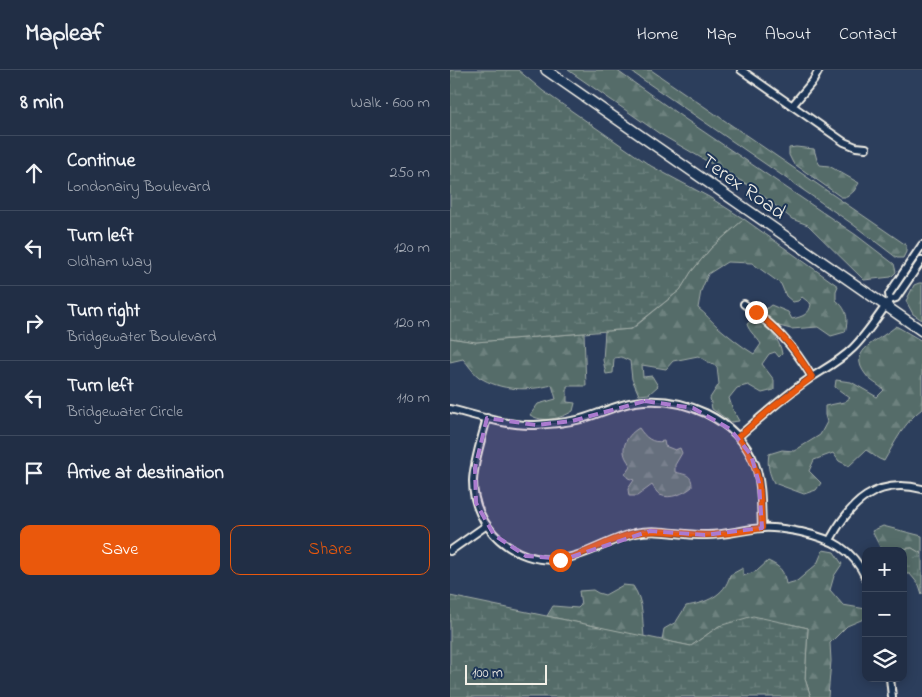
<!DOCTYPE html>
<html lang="en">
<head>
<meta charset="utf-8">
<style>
	body { margin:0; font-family:"Indie Flower",sans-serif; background:#2d3a50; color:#f1f3f6 }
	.controls { position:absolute; right:15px; bottom:15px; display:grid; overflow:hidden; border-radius:10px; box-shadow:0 2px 12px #0003 }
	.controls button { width:45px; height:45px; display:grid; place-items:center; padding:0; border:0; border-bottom:1px solid #3e4a5e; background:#212e45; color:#f1f3f6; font:25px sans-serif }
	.scale { position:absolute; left:15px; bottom:12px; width:82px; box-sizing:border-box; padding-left:5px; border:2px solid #f4f1e8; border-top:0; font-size:14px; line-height:18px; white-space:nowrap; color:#f4f1e8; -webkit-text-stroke:4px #1d3557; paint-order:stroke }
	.stop { position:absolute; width:15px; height:15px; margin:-11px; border:4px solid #ea580c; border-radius:50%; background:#fff }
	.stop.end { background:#ea580c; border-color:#fff; box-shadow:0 1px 5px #0008 }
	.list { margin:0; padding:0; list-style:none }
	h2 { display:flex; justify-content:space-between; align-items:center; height:65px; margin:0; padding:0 20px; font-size:21px }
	h2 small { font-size:16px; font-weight:400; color:#a2a8b3 }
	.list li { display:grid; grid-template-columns:32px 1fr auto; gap:15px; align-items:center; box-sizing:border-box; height:75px; padding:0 20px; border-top:1px solid #3e4a5e }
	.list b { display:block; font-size:19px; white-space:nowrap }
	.list p { margin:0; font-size:16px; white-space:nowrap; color:#a2a8b3 }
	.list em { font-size:16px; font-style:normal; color:#a2a8b3 }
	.actions { display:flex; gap:10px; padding:15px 20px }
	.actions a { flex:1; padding:11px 0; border:1px solid #ea580c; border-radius:10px; text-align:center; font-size:18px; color:#ea580c }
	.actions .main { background:#ea580c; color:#fff }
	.icon { flex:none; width:28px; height:28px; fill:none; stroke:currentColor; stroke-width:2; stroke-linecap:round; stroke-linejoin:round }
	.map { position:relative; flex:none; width:472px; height:627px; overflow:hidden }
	header { display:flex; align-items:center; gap:30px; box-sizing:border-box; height:70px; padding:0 25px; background:#212e45; border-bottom:1px solid #3e4a5e }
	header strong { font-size:24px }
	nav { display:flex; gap:28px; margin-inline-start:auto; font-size:18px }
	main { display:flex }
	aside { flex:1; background:#212e45 }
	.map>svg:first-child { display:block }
</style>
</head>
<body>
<header>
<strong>Mapleaf</strong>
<nav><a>Home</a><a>Map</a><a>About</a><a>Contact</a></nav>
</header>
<main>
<aside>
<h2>8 min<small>Walk · 600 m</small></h2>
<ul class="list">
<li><svg class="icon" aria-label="ahead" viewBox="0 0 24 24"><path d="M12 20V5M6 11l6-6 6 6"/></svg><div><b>Continue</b><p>Londonairy Boulevard</p></div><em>250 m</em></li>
<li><svg class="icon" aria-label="left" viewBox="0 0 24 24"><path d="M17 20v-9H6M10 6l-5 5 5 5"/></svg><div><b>Turn left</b><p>Oldham Way</p></div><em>120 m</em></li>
<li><svg class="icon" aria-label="right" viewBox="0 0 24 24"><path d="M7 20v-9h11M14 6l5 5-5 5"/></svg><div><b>Turn right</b><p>Bridgewater Boulevard</p></div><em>120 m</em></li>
<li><svg class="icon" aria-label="left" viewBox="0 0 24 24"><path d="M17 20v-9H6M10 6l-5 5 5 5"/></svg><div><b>Turn left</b><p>Bridgewater Circle</p></div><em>110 m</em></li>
<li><svg class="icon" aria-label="arrive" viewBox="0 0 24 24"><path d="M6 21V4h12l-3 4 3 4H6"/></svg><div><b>Arrive at destination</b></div></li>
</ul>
<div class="actions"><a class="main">Save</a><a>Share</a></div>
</aside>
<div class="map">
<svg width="472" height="627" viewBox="0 0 472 627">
	<defs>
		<pattern id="forest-firs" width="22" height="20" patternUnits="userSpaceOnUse" patternTransform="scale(1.25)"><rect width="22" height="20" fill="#546c69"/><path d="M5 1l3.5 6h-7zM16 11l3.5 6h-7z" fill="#6d817e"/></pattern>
		<pattern id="wetland-marsh" width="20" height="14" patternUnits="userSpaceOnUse" patternTransform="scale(1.25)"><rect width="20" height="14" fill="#546c69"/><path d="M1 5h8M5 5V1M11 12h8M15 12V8" fill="none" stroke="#6d817e"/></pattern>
	</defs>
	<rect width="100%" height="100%" fill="#2c3e5c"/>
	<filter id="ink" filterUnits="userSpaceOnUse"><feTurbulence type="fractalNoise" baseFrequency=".02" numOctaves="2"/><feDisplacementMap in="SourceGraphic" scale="10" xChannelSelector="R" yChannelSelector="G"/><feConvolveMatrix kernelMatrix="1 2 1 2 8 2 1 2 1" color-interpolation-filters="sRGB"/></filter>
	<g filter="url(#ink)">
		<path fill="url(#forest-firs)" stroke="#a4aea8" d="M118 0H166L235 49 406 165 444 194 446 202 441 207 414 210 358 155 342 149 305 119 210 64Z
			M179 0H201L456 175V182L453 188H447L401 153Z
			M346 77 364 79 367 90 370 95 379 96 409 113 404 121 397 127H391L343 93 339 85V78Z
			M294 149 388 216 386 221V230C397 239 399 249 395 262L381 266 368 257 341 259 329 256 317 245 316 239 321 235 338 242 342 249C352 247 360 244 361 234L352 227 348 231 343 232 336 226 331 214 302 193 277 192 258 204 251 221 248 238C256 244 261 251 268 257 280 267 291 276 304 284L311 274C307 267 299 262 297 254L304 249C317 257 330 268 332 284L329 287 325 282 319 284 312 294 324 310V320L312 323 298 315 287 318 279 328 283 340 289 351 281 352 262 339 260 328 269 314 267 297 248 286 223 291 216 299 192 295 193 307 202 306 208 316 199 324 189 325 182 309 180 291 171 287 164 288 163 303 156 304 153 290 155 261 182 259 230 220 241 202 261 178Z
			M469 213H472V250L463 244 456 231 464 215Z
			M446 256 472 271V339C455 351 444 374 434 391 427 389 423 384 416 380L399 396 389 391 383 383 364 390 359 401 371 413 366 420 354 424 324 413C319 403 317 395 319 384L332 380 344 381 370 365 377 352 375 345V336L394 332 400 328 385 317 386 310 401 312 427 327 434 320C429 315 420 311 416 305 395 279 432 270 446 256Z
			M134 263 136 316H117V332L125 333 123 341C110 349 93 353 80 345L88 334 106 329 102 315C78 321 51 321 29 307 23 303 18 294 13 289L0 292V268L26 272Z
			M189 358C195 367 202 374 214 371L215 376 225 380 230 378 232 383 225 395V402C236 405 242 404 242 417 235 423 220 430 210 425 207 423 204 418 202 415L187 426H179L178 419 184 410 178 408 175 404 180 397C180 394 178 392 177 390 169 378 178 364 189 358Z
			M433 456 472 466V484L462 478 432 481 422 461Z
			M373 480 384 482 392 494 384 506 380 520 393 535 416 539V548L397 556 380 573 381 591 378 627H361L355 609 358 558 340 554 269 556 241 576 212 570 214 559 226 552 236 536C255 533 275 526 280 505L293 498V506L307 501 318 491C331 497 334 501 336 514L347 511 367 494Z
			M173 515 183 516C194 532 192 548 194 567L97 546 103 536 128 538 131 535 129 521 143 520 148 523 155 525Z"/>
		<path fill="url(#wetland-marsh)" stroke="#a4aea8" d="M0 0H68L93 21 201 96 259 127 294 149 261 178 241 202 230 220 181 259 26 272 0 268Z
			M462 478 472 484V524L469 515 460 504H453V481H437L440 479Z
			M0 526 241 576 269 556 303 546 358 558 355 609 361 627H0Z"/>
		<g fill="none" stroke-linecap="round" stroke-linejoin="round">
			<g stroke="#f4f1e8" stroke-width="10">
				<path id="minor" d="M291 0 394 72 406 77 416 78
					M342 36 363 11 369 0
					M440 230 439 224 472 175
					M294 234C325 256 342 274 362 307
					M0 339C28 346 57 356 85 355 101 354 116 353 131 349 149 344 166 335 185 332 231 325 287 348 305 394 312 413 311 437 312 458
					M37 348C32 368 24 390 23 411 23 457 64 495 110 489 137 486 160 469 185 463 210 458 233 466 257 465 276 465 295 459 313 458 326 457 339 460 351 462 382 469 402 478 416 508
					M288 367C311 347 334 326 359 309 374 299 390 291 403 278 417 264 428 246 440 230L446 228 472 190
					M380 470C400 433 426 407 472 419
					M0 481 37 455
					M440 608 442 627"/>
			</g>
			<g stroke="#f4f1e8" stroke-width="12">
				<path id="secondary" d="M96 0 472 261"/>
			</g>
			<use href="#minor" stroke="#1d3557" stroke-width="6"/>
			<use href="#secondary" stroke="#1d3557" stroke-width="9"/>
		</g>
	</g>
	<g fill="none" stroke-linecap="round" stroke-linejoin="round" filter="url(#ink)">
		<path stroke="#ea580c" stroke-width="6" d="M110 490C137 485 160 468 186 463 210 458 232 465 255 465 274 465 293 461 312 458 310 422 312 397 288 367L323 337 362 307C344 277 332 264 306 242"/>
	</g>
	<path fill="#ab7bcf" fill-opacity="0.2" stroke="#ab7bcf" stroke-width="4" stroke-dasharray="10 6" stroke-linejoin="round" d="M195 331 243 338 280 359 301 385 309 413 312 458 255 465 200 461 115 489 76 486 44 465 26 433 25 398 37 348 86 355 122 351Z"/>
	<g text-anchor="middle" stroke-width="4" stroke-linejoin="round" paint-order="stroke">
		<g font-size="21" fill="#f4f1e8" stroke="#1d3557">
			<text transform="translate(294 116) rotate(35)" y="7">Terex Road</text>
		</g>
	</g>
</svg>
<div class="controls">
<button>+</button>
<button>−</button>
<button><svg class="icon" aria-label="layers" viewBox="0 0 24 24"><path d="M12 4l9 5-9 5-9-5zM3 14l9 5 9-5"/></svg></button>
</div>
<div class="scale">100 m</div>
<div class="stop" style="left:110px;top:490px"></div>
<div class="stop end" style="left:306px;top:242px"></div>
</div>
</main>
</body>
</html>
